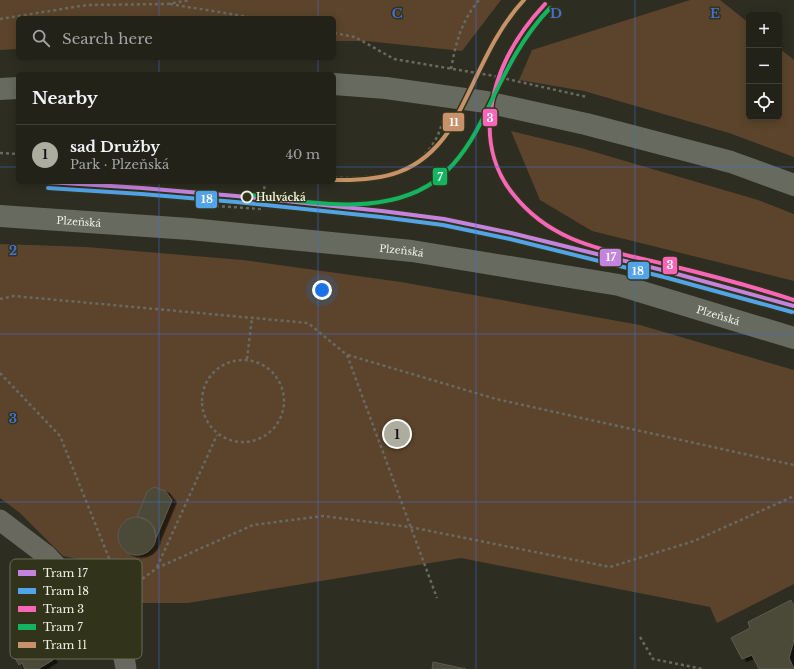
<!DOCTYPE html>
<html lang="en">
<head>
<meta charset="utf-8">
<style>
	body { margin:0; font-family:"Libre Baskerville",serif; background:#2e2f26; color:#f1f3f6 }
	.controls { position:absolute; right:12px; top:12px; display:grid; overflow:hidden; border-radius:6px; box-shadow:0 2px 10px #0003 }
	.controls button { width:36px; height:36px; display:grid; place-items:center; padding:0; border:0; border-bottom:1px solid #3f3f38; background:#222219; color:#f1f3f6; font:20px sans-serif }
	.you { position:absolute; left:322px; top:290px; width:14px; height:14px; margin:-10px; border:3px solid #fff; border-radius:50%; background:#1a73e8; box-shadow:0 0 0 6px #1a73e833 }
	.badge { display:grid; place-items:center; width:26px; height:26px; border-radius:50%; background:#acad9f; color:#111; font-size:13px; font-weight:700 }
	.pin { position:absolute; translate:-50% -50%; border:2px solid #fff; box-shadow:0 1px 4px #0006 }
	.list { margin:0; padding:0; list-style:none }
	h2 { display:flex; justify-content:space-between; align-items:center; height:52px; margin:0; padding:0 16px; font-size:17px }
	h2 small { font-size:13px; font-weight:400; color:#a2a4a2 }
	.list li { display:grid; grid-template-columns:26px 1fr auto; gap:12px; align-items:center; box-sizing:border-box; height:60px; padding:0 16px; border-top:1px solid #3f3f38 }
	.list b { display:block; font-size:15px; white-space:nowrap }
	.list p { margin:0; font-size:13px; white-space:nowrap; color:#a2a4a2 }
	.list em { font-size:13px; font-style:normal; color:#a2a4a2 }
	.icon { flex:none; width:22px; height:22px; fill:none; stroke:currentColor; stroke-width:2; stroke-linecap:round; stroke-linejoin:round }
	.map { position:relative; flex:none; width:794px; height:669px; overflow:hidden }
	.search { position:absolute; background:#222219; box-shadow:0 2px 10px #0003; left:16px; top:16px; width:320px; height:44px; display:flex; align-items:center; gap:10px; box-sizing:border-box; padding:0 14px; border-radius:6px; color:#a2a4a2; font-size:15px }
	.panel { position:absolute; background:#222219; box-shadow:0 2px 10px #0003; left:16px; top:72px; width:320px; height:112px; border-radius:6px }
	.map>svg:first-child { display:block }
</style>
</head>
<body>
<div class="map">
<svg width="794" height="669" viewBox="0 0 794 669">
	<defs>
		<filter id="shadow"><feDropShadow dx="4.5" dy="2.5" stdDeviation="0" flood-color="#0009"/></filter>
	</defs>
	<rect width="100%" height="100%" fill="#2d2d21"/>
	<path fill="#5b442b" d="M0 0H501L462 51 366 41H334V18H18V49L0 50Z
		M690 0H720L749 23V117H779V48L794 60V157L729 133 584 91 519 80 532 50Z
		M511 131 581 148 758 200 794 214V281L592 231 540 200Z
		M0 244 87 247 243 260 401 282 640 325 794 370V584L717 623 710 607 461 558 188 603H139L133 570 63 556 20 513 0 498Z"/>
	<path fill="#4b4837" stroke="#5d5b51" filter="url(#shadow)" d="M154 487 165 491 172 500 156 538 154 529 150 522 144 519 137 517 147 492Z
		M118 536a19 19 0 1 1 38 0a19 19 0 1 1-38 0Z
		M791 600 794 606V640L789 658 794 669H759L752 655 742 659 731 638 750 628 748 622Z
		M37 632 53 660 38 669H25L22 663 19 665 15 658 16 652 12 646Z
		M433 662 466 669H432Z"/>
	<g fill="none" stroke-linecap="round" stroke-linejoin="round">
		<path stroke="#696961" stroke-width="2.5" stroke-dasharray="3 3" stroke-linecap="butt" d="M170 4 255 18
			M0 19 87 5 167 4 190 0
			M334 33 355 37 394 59 489 75 587 97
			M451 69C456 42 461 22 479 0
			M0 153 18 154
			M334 177C379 180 432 172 443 119
			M216 206 262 209 265 182
			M0 299 14 296 308 323 347 355 437 598
			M348 355 496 399 794 465
			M247 359 252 318
			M202 401a41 41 0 1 1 82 0a41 41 0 1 1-82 0Z
			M0 373 60 436 123 593 114 599
			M157 567 217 435
			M123 593 157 568 253 525 323 516 410 527 610 567 694 541 794 496
			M640 637 653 659 703 669"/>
		<path stroke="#68685e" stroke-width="21" d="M0 520 46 555 84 596 109 631 124 657 126 669"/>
		<g stroke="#676a5e" stroke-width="22">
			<path d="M334 84 386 88 486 102 586 124 731 162 794 185"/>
			<path d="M0 89 18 88"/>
			<path id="s1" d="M0 216 190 229 412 251 619 285 794 338"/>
		</g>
		<g stroke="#31331b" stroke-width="7">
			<path id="tram-1" d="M48 182 142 188 236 196 382 211 444 219 511 233 666 271 794 306"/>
		</g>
		<g stroke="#31331b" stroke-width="7">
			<path id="tram-2" d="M48 188 142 194 236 202 381 217 443 225 510 239 664 277 792 312"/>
		</g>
		<g stroke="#31331b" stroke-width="7">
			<path id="tram-3" d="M545 4C514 37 494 73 490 118 488 146 496 173 513 194 555 247 611 250 672 266 713 276 754 287 794 300"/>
		</g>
		<g stroke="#31331b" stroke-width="7">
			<path id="tram-4" d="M244 194C303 201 382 219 435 181 455 166 470 144 481 122 501 82 518 41 550 8"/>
		</g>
		<g stroke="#31331b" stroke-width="7">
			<path id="tram-5" d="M334 180C383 181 419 174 448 132 474 89 489 37 524 0"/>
		</g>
		<use href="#tram-1" stroke="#c483df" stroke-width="4"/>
		<use href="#tram-2" stroke="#53a3e8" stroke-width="4"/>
		<use href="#tram-3" stroke="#fa66b7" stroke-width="4"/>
		<use href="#tram-4" stroke="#13b361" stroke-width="4"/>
		<use href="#tram-5" stroke="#c7916a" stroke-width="4"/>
	</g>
	<path fill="none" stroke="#476fda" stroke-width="1" stroke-opacity="0.55" d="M159 0V18M318 0V18M476 0V669M635 0V669M159 58V74M318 58V74M0 167H18M334 167H794M159 182V669M318 182V669M0 334H794M0 502H794"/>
	<circle fill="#31331b" stroke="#f0f2e3" stroke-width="2" cx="247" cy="197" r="5.5"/>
	<g text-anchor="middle" stroke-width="3" stroke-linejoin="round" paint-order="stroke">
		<g font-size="10" font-weight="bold" fill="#f0f2e3" stroke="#31331b" text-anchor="start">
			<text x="256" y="201">Hulvácká</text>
		</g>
		<g font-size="10" fill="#f0f2e3" stroke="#31331b">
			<text dy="4" stroke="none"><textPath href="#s1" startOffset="79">Plzeňská</textPath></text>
			<text dy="4" stroke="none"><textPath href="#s1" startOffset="403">Plzeňská</textPath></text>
			<text dy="4" stroke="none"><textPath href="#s1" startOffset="727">Plzeňská</textPath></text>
		</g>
	</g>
	<rect x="10" y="559" width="132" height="100" rx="6" fill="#31331b" stroke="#6a6c57" stroke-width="1"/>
	<rect x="18" y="570" width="18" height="6" fill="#c483df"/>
	<rect x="18" y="588" width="18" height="6" fill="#53a3e8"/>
	<rect x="18" y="606" width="18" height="6" fill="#fa66b7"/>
	<rect x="18" y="624" width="18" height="6" fill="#13b361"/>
	<rect x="18" y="642" width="18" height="6" fill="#c7916a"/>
	<g font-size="11" fill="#f0f2e3">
		<text x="43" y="577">Tram 17</text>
		<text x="43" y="595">Tram 18</text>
		<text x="43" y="613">Tram 3</text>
		<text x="43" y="631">Tram 7</text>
		<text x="43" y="649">Tram 11</text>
	</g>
	<g font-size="13" text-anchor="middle" font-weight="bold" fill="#476fda" stroke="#31331b" stroke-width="3" stroke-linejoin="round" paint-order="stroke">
		<text x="397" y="18">C</text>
		<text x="556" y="18">D</text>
		<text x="715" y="18">E</text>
		<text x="13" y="255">2</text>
		<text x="13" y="423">3</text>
	</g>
	<g stroke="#31331b" stroke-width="1.5">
		<rect x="482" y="108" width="16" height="19" rx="4" fill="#fa66b7"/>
		<rect x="442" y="112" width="23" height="20" rx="4" fill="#c7916a"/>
		<rect x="432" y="167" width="16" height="19" rx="4" fill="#13b361"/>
		<rect x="195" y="190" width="23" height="19" rx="4" fill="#53a3e8"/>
		<rect x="599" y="248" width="23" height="19" rx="4" fill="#c483df"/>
		<rect x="662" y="256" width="16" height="19" rx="4" fill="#fa66b7"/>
		<rect x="627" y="261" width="23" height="19" rx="4" fill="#53a3e8"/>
	</g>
	<g font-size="11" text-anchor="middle" font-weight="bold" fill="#fff">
		<text x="490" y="122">3</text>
		<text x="454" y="126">11</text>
		<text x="440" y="181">7</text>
		<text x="207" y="203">18</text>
		<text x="611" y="261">17</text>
		<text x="670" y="269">3</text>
		<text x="638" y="275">18</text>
	</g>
</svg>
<div class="controls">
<button>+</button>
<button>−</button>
<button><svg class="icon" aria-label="locate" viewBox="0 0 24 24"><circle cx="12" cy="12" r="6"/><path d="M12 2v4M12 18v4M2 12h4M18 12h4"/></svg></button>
</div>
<div class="you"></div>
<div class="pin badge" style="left:397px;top:434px">1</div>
<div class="search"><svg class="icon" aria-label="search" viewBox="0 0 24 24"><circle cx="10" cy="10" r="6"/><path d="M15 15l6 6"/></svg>Search here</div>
<section class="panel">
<h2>Nearby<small></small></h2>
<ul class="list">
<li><span class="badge">1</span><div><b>sad Družby</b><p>Park · Plzeňská</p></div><em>40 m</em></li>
</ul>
</section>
</div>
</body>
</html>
